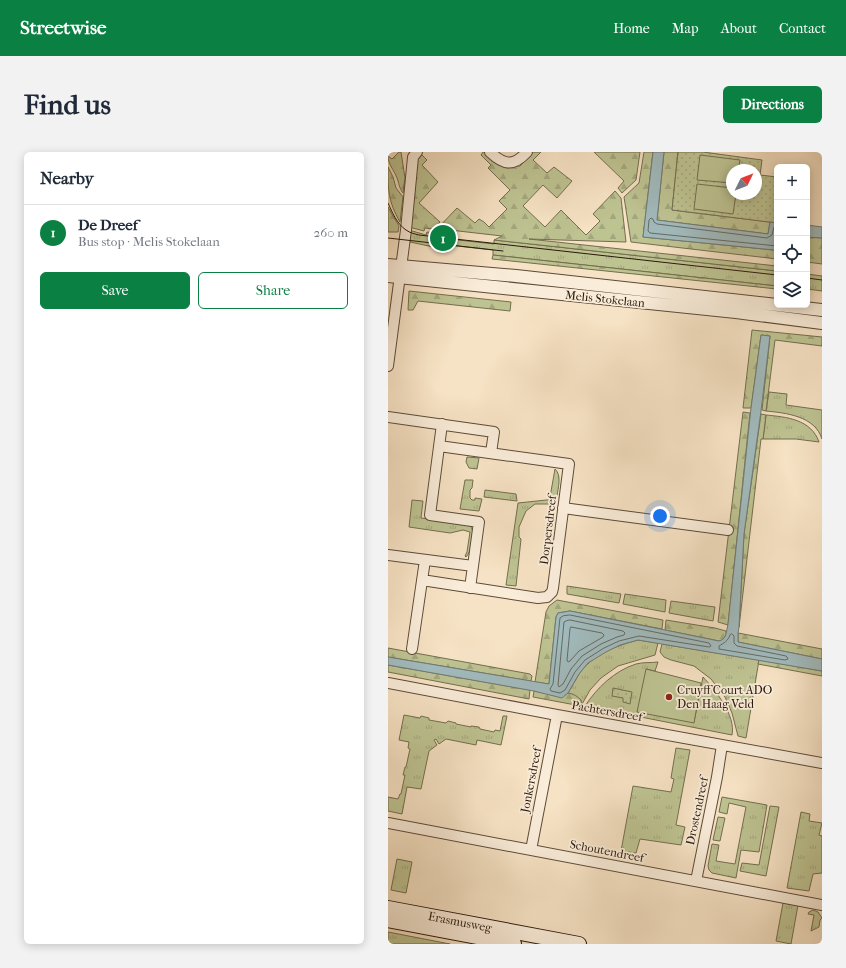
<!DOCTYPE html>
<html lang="en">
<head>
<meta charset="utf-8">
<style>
	body { margin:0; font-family:"IM FELL French Canon",serif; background:#f2f2f3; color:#1f2937 }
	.controls { position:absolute; right:12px; top:12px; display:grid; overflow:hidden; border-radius:6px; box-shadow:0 2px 10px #0003 }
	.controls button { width:36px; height:36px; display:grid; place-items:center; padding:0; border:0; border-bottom:1px solid #e0e1e3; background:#fff; color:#1f2937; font:20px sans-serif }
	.compass { position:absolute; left:338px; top:12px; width:36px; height:36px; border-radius:50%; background:#fff; box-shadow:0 2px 10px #0003; rotate:47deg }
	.you { position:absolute; left:272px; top:364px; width:14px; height:14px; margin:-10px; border:3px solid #fff; border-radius:50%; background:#1a73e8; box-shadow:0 0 0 6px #1a73e833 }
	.badge { display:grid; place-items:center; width:26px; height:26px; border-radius:50%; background:#0b8043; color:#fff; font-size:13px; font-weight:700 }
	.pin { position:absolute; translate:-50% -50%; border:2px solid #fff; box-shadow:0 1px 4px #0006 }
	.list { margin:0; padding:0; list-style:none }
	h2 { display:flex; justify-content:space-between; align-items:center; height:52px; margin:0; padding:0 16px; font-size:17px }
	h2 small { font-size:13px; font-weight:400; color:#747a83 }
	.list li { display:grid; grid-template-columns:26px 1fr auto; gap:12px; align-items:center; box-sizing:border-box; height:56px; padding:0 16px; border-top:1px solid #e0e1e3 }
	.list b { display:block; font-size:15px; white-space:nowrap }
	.list p { margin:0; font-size:13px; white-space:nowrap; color:#747a83 }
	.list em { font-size:13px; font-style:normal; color:#747a83 }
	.actions { display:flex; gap:8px; padding:12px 16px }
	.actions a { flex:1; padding:9px 0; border:1px solid #0b8043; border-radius:6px; text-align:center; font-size:14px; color:#0b8043 }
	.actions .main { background:#0b8043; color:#fff }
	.icon { flex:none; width:22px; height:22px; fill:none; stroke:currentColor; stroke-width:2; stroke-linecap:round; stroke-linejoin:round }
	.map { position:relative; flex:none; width:434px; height:792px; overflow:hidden; border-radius:6px }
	header { display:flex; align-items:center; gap:24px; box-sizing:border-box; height:56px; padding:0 20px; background:#0b8043; color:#fff }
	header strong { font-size:19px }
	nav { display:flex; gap:22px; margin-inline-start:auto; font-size:14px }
	.intro { display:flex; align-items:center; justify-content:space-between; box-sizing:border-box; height:96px; padding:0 24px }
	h1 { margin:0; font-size:28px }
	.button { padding:10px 18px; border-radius:6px; background:#0b8043; color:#fff; font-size:14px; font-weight:700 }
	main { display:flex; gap:24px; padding:0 24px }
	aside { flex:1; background:#fff; border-radius:6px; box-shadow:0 2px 10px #0003 }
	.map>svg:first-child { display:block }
</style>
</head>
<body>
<header>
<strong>Streetwise</strong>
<nav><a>Home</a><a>Map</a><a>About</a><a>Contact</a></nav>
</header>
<div class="intro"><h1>Find us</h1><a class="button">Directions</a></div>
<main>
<aside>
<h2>Nearby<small></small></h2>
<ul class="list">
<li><span class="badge">1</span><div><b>De Dreef</b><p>Bus stop · Melis Stokelaan</p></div><em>260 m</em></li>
</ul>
<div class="actions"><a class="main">Save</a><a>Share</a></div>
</aside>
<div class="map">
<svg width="434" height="792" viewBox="0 0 434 792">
	<defs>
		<pattern id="grass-tufts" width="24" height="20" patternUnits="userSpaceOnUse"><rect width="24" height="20" fill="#bec392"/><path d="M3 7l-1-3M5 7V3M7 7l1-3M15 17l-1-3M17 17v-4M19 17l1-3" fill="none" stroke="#a3a77d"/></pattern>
		<pattern id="forest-firs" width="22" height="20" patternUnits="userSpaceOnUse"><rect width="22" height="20" fill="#bec392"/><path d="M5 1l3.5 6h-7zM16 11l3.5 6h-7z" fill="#a3a77d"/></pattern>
		<pattern id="park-dots" width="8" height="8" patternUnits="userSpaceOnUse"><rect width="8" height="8" fill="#bec392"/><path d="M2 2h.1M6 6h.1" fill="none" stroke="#a3a77d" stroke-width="1.8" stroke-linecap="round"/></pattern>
	</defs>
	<rect width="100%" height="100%" fill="#f6e2c4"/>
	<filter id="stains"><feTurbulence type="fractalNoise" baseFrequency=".005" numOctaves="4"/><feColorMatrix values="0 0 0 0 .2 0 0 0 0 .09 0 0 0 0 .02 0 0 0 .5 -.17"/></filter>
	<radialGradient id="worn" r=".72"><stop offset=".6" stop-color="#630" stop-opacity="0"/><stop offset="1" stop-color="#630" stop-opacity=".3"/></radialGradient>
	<path fill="url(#grass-tufts)" stroke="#746e4e" d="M21 78 38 83 39 80 52 82V86L106 92V88L389 119V134L105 103V98L51 92 50 96 22 90Z
		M419 122 434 124V139L419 137Z
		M381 240 399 242 398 253 434 258V287C427 264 398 261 378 259Z
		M378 263C398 265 423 267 431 290L408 287H375Z
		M79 305 91 306 89 317 81 316 78 310Z
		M167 317C174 323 170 336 169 344L162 345Z
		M77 328H85L84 336 82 338V346L84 348H87V346L94 347 91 359 72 357Z
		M97 338 128 342 129 349 96 345Z
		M168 347 167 352H147L138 359 131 375V385L133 387 128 434 118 433 130 351Z
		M24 348 35 349 33 366 79 372C82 374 83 374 84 377 87 383 83 400 78 405L77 404 79 400 82 380 75 378 62 381 21 375Z
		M179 434 233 442 231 451 179 442Z
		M237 442 278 448 277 460 235 452Z
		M283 449 327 455 325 469 281 461Z
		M250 488 270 491 267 503 230 514 213 526 202 538 193 554V548L180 541C184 535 187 528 191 522 205 502 228 494 250 488Z
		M274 492 371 508 358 586 350 584 344 561 337 545 323 527 306 514 283 508 276 505 272 500Z
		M270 510 267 519 258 517 306 570 315 525C327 538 348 563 344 583L197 554C209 536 226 519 248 512 255 510 263 511 270 510Z
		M16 563 32 566 33 564 41 566V568L58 571 60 569 68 571V572L83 575V574L91 575 92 577 106 580 107 578 112 579 115 564H119L113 593 89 588 88 593 58 587 51 592 48 587 46 588 49 593 41 599 33 637 19 635 14 662 0 659V645L10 647 12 642H13L17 623H15L17 615H18L22 597 20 596 21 590 11 588Z
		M288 596 302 598 288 673 297 675 293 693 252 687 248 701 233 699 245 634 283 640 286 627 283 626Z
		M334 645 379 653 371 700 353 698 348 726 324 721 321 718 320 714 324 692 331 693 328 709 347 712 358 655 341 651 339 662 331 660Z
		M382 654 391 655 378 724 352 719 354 711 371 713Z
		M413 660 422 662 421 669 434 671 431 683 434 684V721L425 722 421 739 399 736Z
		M330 665 337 666 332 689 325 688Z
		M9 707 24 710 18 741 3 738Z
		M395 751 410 753 403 792 388 789Z
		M425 758 430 760 434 766 432 768 431 775 423 779 426 763 420 762 421 760Z
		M0 780 62 792H0Z"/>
	<path fill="url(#forest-firs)" stroke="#746e4e" d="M11 0H13L17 26 15 41C11 36 11 31 9 26 6 18 0 12 0 4L4 7Z
		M95 0H97L109 12 119 16 132 14 145 0H153L145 8 159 21 166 15 184 29 169 46 155 33 135 54 157 75 173 58 198 83 212 69 205 62 227 39 233 46 238 90 141 87 389 114V119L106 88 114 84 53 77 50 76 69 56 87 71 91 67 96 70 101 75 119 57 111 49 122 38 100 16 103 13 93 3Z
		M206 0H252L248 28 234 41 230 36 236 29Z
		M256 0H265L255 85 386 98 389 97V107L243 90 236 45 251 31Z
		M276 0H290L284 58 382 70 380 82 269 68Z
		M33 2 39 8 34 13 50 30 31 51 52 70 45 77 37 76 36 79 21 75 28 10Z
		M0 15 5 25 8 36 15 45 12 70C0 49 0 38 0 15Z
		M0 55 5 64 11 74 10 80H0Z
		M419 85 434 86V112L419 110Z
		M105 103 389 134V137L104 107Z
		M21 139 123 150 122 159 30 149 25 158H20Z
		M364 178 434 185V194L387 188 378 259 374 258 382 184 373 183 363 256H355Z
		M355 260 362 261 340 473 330 470Z
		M373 262 378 263 375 287H373L351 475 356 382Z
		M169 448 275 468 274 477 182 459 170 461 168 465 161 532 147 530 158 460 161 454Z
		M278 468 327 476 338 479V485L334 488 331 489 277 478Z
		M350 481 434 497V507L350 490Z
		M0 496 142 522 144 524 143 529 0 505Z
		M371 508 434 519V524L370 512Z
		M0 513 142 538 141 547 0 520Z
		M146 539 174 545 180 541C186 542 189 544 193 548V554L145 545Z"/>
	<path fill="url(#park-dots)" stroke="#746e4e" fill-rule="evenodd" d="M290 0H315L374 8 372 23 389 25V71L284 58ZM344 18H368V42H344Z
		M225 536 244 540 242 552 235 550V546L224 544Z"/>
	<path fill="#bec392" stroke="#746e4e" d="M312 3 352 8 350 18H344V31L309 28Z
		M309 32 344 36V42H348L345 62 306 57Z
		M258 517 313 531 306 571 249 560Z"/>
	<path fill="#a1bbbe" stroke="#717a76" d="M265 0H276L269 68 380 82 382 70 389 71V97L386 98 255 85Z
		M419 73 434 75V86L419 85Z
		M373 183 382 184 373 259 356 382 351 475 350 481V490L434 507V519L250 488 232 493 218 500 200 511 191 522 180 541 174 546 146 539 0 513V505L161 532 168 465 170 461 182 459 277 478 331 489C339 487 338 480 340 472L363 256Z"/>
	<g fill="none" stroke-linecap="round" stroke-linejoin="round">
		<path stroke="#666a64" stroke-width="1" d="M389 74 386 75 384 83 379 86 269 72 266 70 265 67 263 66 261 68 260 79 262 81 389 94
			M182 463 321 491 323 494 321 495 251 484 231 489 216 496 197 508 187 520 177 538 172 541 163 539 162 537 165 532 172 466 175 464Z
			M182 468 235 479 237 481 236 483 229 485 213 492 194 504 183 517 175 532 171 535 170 533 176 470 178 469Z
			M183 475 214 481 216 483 215 485 191 499 182 509 180 510 179 508 182 477Z
			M344 482 346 484V491L349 494 398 504 399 505 400 507 397 508 331 497V494C336 491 340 489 342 483Z"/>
		<g stroke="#5d4a38" stroke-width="12">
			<path id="minor" d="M102 0C116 13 125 15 139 0
				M0 214 18 78 25 5 29 0
				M0 265 106 280 103 301
				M54 272 42 363 91 370 85 414
				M175 356 340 378
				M0 403 85 414 82 436
				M34 428 150 446 159 445 164 440 165 436 181 312 51 294
				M24 497 37 408
				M0 531 169 563 434 611
				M0 671 434 753
				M143 698 169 563
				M308 729 329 625 334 593"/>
		</g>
		<g stroke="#5d4a38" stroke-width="14">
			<path id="tertiary" d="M0 113 128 124 434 158
				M0 124 348 160 434 171"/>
		</g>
		<g stroke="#2a1809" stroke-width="16">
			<path id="secondary" d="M0 756 191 792
				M0 768 126 792"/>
		</g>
		<use href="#minor" stroke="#f9ecd9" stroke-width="10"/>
		<use href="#tertiary" stroke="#f9ecd9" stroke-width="12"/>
		<use href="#secondary" stroke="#f9ecd9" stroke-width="14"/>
		<path stroke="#2a1809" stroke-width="1" d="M0 51C4 60 9 72 18 78 22 81 27 82 31 83L389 123
			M0 86 115 99
			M419 126 434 128"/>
	</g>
	<circle fill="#8f2418" stroke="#f9ecd9" stroke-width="1.5" cx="281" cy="545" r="4"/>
	<g text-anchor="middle" stroke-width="3.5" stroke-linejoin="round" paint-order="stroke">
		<g font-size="12" fill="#2a1809" stroke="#f9ecd9">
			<text transform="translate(217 147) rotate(6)" y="4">Melis Stokelaan</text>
			<text transform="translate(160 378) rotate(-83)" y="4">Dorpersdreef</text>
			<text transform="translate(219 559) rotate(10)" y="4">Pachtersdreef</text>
			<text transform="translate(143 628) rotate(-79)" y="4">Jonkersdreef</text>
			<text transform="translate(309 659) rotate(-78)" y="4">Drostendreef</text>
			<text transform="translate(219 699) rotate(11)" y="4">Schoutendreef</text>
			<text transform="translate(72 770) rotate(11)" y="4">Erasmusweg</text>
		</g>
		<g font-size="12" fill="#2a1809" stroke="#f9ecd9" text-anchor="start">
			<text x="289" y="542">Cruyff Court ADO<tspan x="289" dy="14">Den Haag Veld</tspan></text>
		</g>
	</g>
	<rect width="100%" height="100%" filter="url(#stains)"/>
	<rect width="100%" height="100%" fill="url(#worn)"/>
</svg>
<div class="controls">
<button>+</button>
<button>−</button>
<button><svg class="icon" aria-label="locate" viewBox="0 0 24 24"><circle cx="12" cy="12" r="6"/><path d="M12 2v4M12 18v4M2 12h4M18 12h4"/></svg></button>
<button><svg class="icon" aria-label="layers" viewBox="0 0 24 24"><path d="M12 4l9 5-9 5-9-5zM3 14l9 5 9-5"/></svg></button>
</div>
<svg class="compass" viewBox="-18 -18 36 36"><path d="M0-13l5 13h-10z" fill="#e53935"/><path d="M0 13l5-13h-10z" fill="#747a83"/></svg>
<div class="you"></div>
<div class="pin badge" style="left:55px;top:86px">1</div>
</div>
</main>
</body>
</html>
